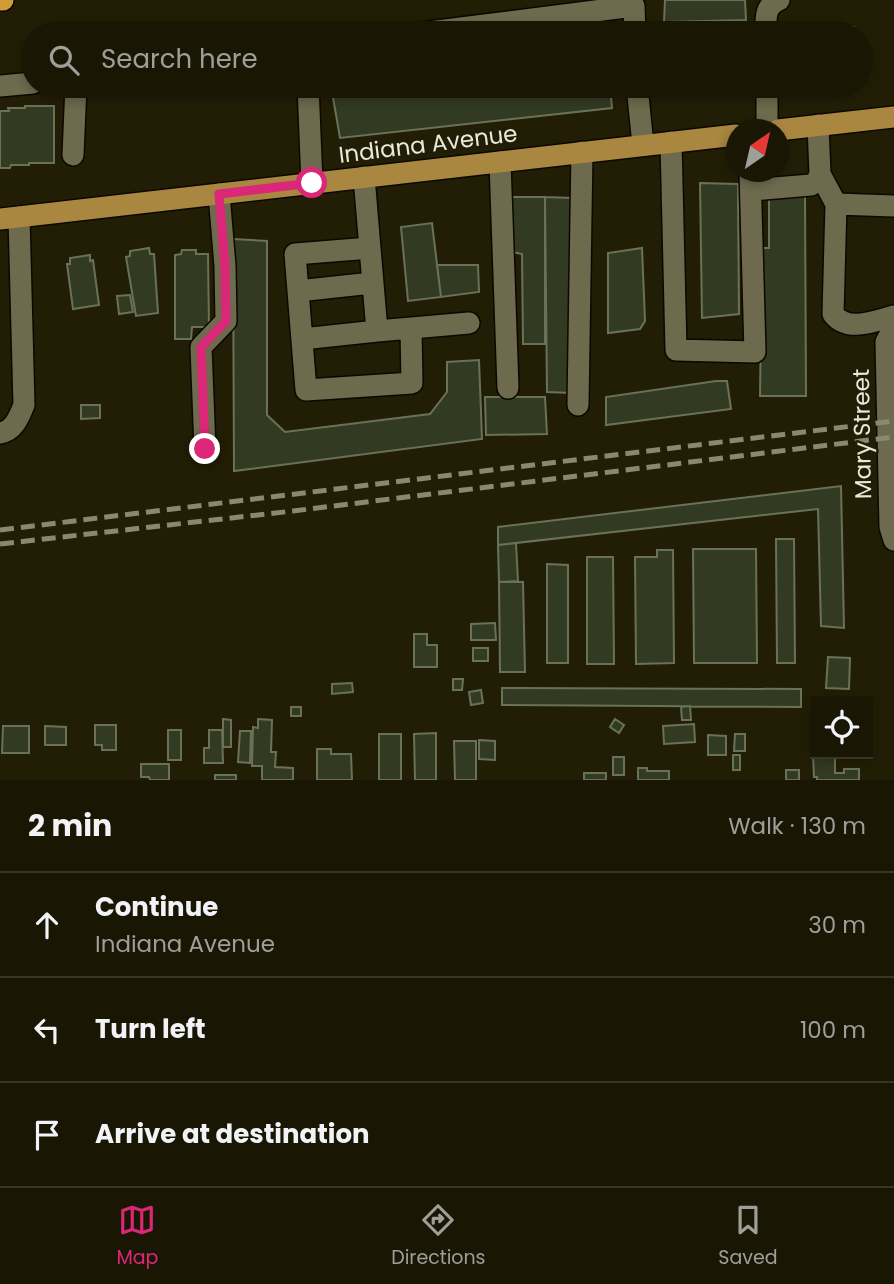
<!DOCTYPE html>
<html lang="en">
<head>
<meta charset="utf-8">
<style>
	body { margin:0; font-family:Poppins,sans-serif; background:#231f0e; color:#f1f3f6 }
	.controls { position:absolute; right:21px; bottom:21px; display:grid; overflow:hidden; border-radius:0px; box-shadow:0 4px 10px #0003 }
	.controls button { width:63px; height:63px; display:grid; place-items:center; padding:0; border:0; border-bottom:2px solid #383526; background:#1a1604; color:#f1f3f6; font:35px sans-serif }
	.compass { position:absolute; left:726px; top:119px; width:63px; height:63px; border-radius:50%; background:#1a1604; box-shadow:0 4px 10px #0003; rotate:34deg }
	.stop { position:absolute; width:21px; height:21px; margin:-16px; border:5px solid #db2777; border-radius:50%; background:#fff }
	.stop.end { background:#db2777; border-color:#fff; box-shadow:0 2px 7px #0008 }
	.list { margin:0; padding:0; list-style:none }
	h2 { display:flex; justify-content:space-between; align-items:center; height:91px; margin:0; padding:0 28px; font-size:30px }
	h2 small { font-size:23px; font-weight:400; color:#9f9f9a }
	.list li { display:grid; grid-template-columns:46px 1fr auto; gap:21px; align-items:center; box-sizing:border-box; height:105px; padding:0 28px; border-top:2px solid #383526 }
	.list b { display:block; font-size:26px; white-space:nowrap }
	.list p { margin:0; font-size:23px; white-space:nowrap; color:#9f9f9a }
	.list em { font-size:23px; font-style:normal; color:#9f9f9a }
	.icon { flex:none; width:38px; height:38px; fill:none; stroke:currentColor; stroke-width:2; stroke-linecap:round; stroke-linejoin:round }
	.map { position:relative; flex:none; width:894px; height:780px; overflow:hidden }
	.search { position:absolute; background:#1a1604; box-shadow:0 4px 10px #0003; left:21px; right:21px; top:21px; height:77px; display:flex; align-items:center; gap:18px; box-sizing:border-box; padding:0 24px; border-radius:38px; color:#9f9f9a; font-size:26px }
	.sheet { height:406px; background:#1a1604 }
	nav { display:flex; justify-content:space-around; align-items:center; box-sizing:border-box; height:98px; border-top:2px solid #383526; background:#1a1604; font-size:19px; color:#9f9f9a }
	nav a { display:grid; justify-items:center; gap:4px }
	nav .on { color:#db2777 }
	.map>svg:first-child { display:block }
</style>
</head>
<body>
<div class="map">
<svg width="894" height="780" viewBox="0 0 894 780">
	<rect width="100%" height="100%" fill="#221e05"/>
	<path fill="#333a22" stroke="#697257" stroke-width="2" d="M665 0H745L746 20 664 22Z
		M821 26 854 27V33H821Z
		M331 86H610L612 108 340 138Z
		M25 106H54V163H29V165H11L10 168H0V111H9L8 108H25Z
		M700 183 738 184 739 314 702 318Z
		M805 194 806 396H760L762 248H769V196Z
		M512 197H545V344H523L522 254 512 252Z
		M545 197 571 198V393L547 392Z
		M432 223 441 297 408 301 401 227Z
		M233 239 267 241V415L285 432 430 414 447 392V362L479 360 482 439 234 471Z
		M149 248 150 254H154L158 313 136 316 126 257 130 256V251Z
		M642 248 645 321 640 329 608 333V253Z
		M182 250H196V254H208L209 327H192L191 339H175V255L181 254Z
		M90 255V261L93 260 99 305 73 309 67 264H70V258Z
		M437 265H478L479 292 441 297Z
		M130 295 133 312 119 314 117 296Z
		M716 381H727L731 409 606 425V397Z
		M485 397H545L547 434 486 435Z
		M81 405H100V418L81 419Z
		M841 486 844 628 821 626 818 509 498 545V527Z
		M776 539H794L795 663H777Z
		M516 543 518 581 499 582 498 545Z
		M693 549H756L757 663H694Z
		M657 550H673L674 663 636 664 635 557H657Z
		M587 557H613L614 664H587Z
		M547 564 568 565V663H547Z
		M499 582H523L525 672H500Z
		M495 623 496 640H471V624Z
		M414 634H427V645H437V667H414Z
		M473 648H488V661H473Z
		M828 657 850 658 849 689 826 688Z
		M453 679H463L462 690H453Z
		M352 683 353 692 332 694V684Z
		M502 688 801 689V707L502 705Z
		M481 690 483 703 471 705 469 692Z
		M690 706 691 720H682L681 707Z
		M291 707H301V716H291Z
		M223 719 231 720V747H223Z
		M258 719 272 720 271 752H276L275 767 293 768V780H262V766H252L253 727 258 728Z
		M615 719 624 725 619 733 610 727Z
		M694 724 695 742 664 744 663 726Z
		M95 725H116V750H102V745H95Z
		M3 726H29V753H2Z
		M45 726 66 727V745H45Z
		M168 730H181V760H168Z
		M209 730H222L223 763H204V748H209Z
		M240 731H251L250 763 238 762Z
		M436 733V780H415L414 734Z
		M379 734H401V780H379Z
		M735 734H745V751H734Z
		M708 735 726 736V755H708Z
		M479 740 495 741V760L479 759Z
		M454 741H476V780H455Z
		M317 749H331V754H351L352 780H317Z
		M733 755H740V770H733Z
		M835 755V773H844V769H859V780H817V777H814L813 756Z
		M613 757H624V775H613Z
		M141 764H169V780H150L149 777H141Z
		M638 768H647V771H669V780H638Z
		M786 770H799V780H786Z
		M584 773H606V780H584Z
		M215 775H236V780H215Z"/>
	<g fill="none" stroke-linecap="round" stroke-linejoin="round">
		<g stroke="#0c0800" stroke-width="24">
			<path id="minor" d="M421 33 634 6 635 33
				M766 33C766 19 764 6 779 0
				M0 86 33 83
				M308 86 312 183
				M637 86 643 145
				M767 86V130
				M671 142 676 350 755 352 750 172
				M73 155 76 86
				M500 162 508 388
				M820 174 836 204 833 314C848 333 874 321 894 316
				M364 177 377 331 469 323
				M752 190 811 185 817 181 820 174 818 125
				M836 204 894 206
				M370 248 295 254 306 390 412 383 411 329
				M298 291 372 283
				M894 327 886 342 890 527 894 540
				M302 339 377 331
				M578 405 582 152
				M0 433C14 431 19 417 24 405L19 217
				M205 449 201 347 226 321 225 266 219 194"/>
		</g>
		<g stroke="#0c0800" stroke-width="24">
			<path id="major" d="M778 130 894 117
				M0 219 736 135"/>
		</g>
		<g stroke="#0c0800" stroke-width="24">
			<path id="highway" d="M0 0H3"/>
		</g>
		<use href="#minor" stroke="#6d6a4e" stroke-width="21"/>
		<use href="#major" stroke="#a98740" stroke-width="21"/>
		<use href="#highway" stroke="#d19b37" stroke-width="21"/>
		<path stroke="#8a8773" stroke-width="5" stroke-dasharray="14 7" stroke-linecap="butt" d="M0 530 894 421
			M0 544 293 511 894 437"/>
	</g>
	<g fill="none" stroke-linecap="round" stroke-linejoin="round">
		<path stroke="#db2777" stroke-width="9" d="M205 449 201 347 226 321 225 266 219 194 312 183"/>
	</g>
	<g text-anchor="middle" stroke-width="5" stroke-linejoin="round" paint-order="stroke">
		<g font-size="23" fill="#eae8d9" stroke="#221e05">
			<text transform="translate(428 144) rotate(-7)" y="8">Indiana Avenue</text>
			<text transform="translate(862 434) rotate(-91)" y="8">Mary Street</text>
		</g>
	</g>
</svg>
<div class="controls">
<button><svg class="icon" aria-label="locate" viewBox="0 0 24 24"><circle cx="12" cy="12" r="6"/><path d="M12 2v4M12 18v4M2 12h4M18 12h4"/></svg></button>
</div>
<svg class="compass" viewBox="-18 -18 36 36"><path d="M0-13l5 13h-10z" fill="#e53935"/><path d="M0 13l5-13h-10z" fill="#9f9f9a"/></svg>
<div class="stop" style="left:312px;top:183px"></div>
<div class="stop end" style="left:205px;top:449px"></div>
<div class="search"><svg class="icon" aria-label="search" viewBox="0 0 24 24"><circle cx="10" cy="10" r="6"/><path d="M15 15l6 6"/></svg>Search here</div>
</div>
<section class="sheet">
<h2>2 min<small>Walk · 130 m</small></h2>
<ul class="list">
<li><svg class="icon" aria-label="ahead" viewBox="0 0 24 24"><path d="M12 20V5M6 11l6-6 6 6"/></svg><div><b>Continue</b><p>Indiana Avenue</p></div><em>30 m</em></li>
<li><svg class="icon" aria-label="left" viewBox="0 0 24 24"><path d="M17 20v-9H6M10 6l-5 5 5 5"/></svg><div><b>Turn left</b></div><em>100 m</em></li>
<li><svg class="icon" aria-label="arrive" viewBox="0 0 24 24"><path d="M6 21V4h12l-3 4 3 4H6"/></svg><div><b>Arrive at destination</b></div></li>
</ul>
</section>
<nav>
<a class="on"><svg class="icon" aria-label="map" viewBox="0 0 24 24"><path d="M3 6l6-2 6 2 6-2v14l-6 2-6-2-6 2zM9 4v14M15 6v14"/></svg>Map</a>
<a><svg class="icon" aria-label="directions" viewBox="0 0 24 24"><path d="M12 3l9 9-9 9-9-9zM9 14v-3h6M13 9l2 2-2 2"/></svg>Directions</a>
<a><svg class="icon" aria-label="saved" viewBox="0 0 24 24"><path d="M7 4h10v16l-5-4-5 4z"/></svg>Saved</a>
</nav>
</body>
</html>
